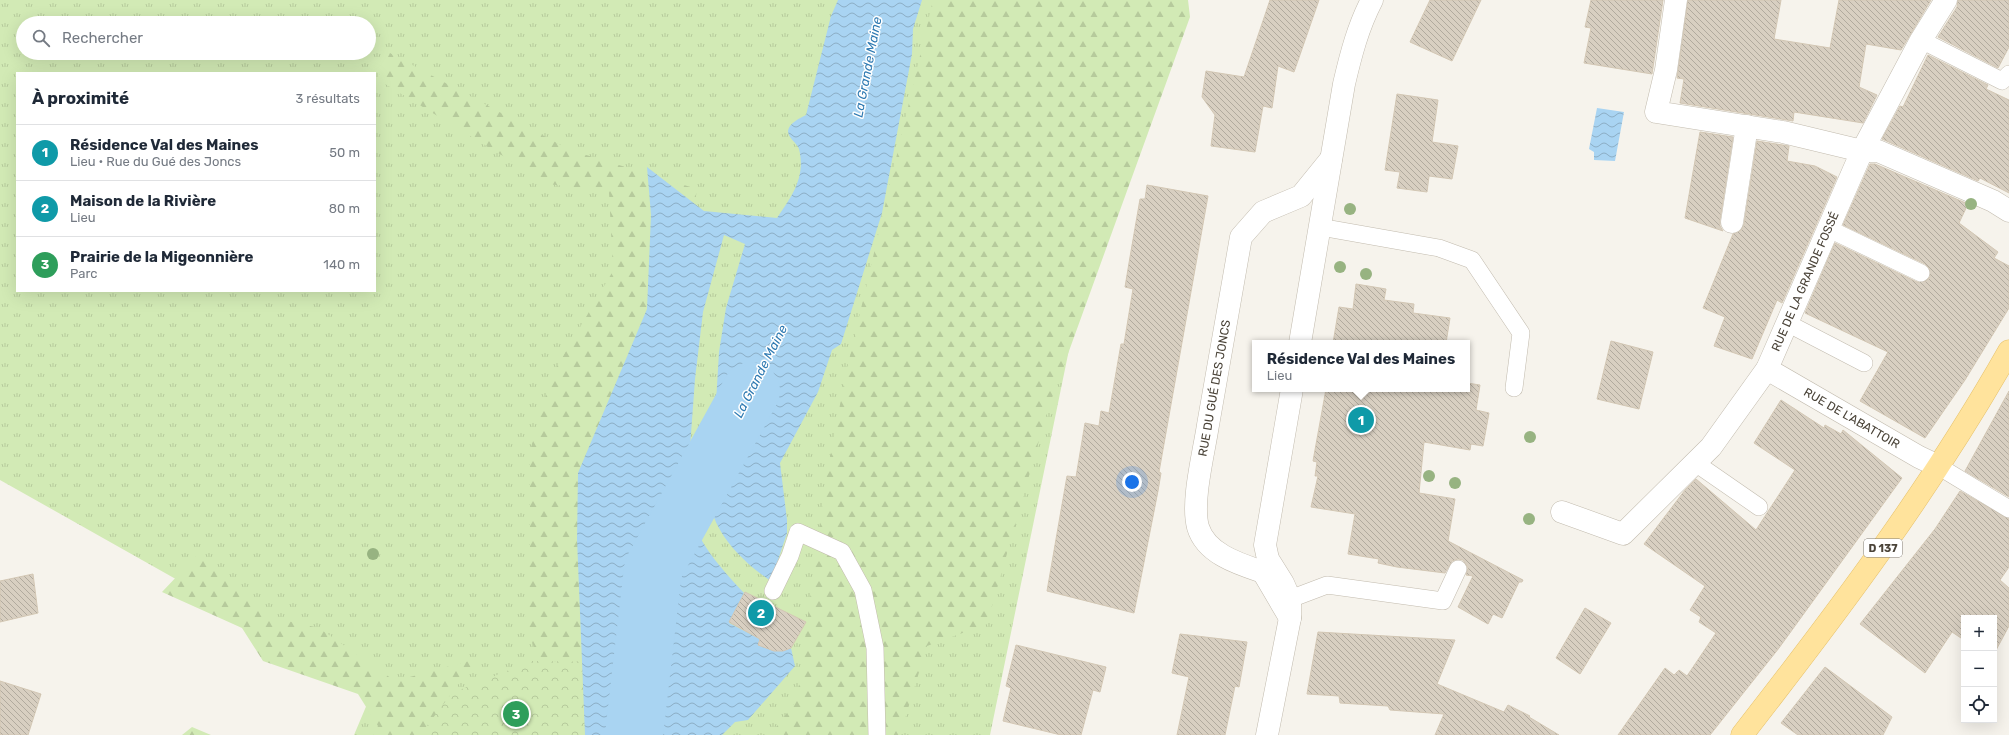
<!DOCTYPE html>
<html lang="fr">
<head>
<meta charset="utf-8">
<style>
	body { margin:0; font-family:Rubik,sans-serif; background:#f2f2f3; color:#1f2937 }
	.controls { position:absolute; right:12px; bottom:12px; display:grid; overflow:hidden; border-radius:0px; box-shadow:0 4px 16px #0002 }
	.controls button { width:36px; height:36px; display:grid; place-items:center; padding:0; border:0; border-bottom:1px solid #e0e1e3; background:#fff; color:#1f2937; font:20px sans-serif }
	.you { position:absolute; left:1132px; top:482px; width:14px; height:14px; margin:-10px; border:3px solid #fff; border-radius:50%; background:#1a73e8; box-shadow:0 0 0 6px #1a73e833 }
	.badge { display:grid; place-items:center; width:26px; height:26px; border-radius:50%; background:#db2777; color:#fff; font-size:13px; font-weight:700 }
	.pin { position:absolute; translate:-50% -50%; border:2px solid #fff; box-shadow:0 1px 4px #0006 }
	.popup { position:absolute; left:1252px; top:340px; width:218px; height:52px; box-sizing:border-box; display:grid; place-content:center; border-radius:0px; background:#fff; filter:drop-shadow(0 1px 3px #0005); font-size:13px; white-space:nowrap; color:#747a83 }
	.popup b { font-size:15px; color:#1f2937 }
	.popup::after { content:''; position:absolute; left:50%; top:100%; margin-left:-8px; border:8px solid transparent; border-top-color:#fff }
	.list { margin:0; padding:0; list-style:none }
	h2 { display:flex; justify-content:space-between; align-items:center; height:52px; margin:0; padding:0 16px; font-size:17px }
	h2 small { font-size:13px; font-weight:400; color:#747a83 }
	.list li { display:grid; grid-template-columns:26px 1fr auto; gap:12px; align-items:center; box-sizing:border-box; height:56px; padding:0 16px; border-top:1px solid #e0e1e3 }
	.list b { display:block; font-size:15px; white-space:nowrap }
	.list p { margin:0; font-size:13px; white-space:nowrap; color:#747a83 }
	.list em { font-size:13px; font-style:normal; color:#747a83 }
	.icon { flex:none; width:22px; height:22px; fill:none; stroke:currentColor; stroke-width:2; stroke-linecap:round; stroke-linejoin:round }
	.map { position:relative; flex:none; width:2009px; height:735px; overflow:hidden }
	.search { position:absolute; background:#fff; box-shadow:0 4px 16px #0002; left:16px; top:16px; width:360px; height:44px; display:flex; align-items:center; gap:10px; box-sizing:border-box; padding:0 14px; border-radius:22px; color:#747a83; font-size:15px }
	.panel { position:absolute; background:#fff; box-shadow:0 4px 16px #0002; left:16px; top:72px; width:360px; height:220px; border-radius:0px }
	.map>svg:first-child { display:block }
</style>
</head>
<body>
<div class="map">
<svg width="2009" height="735" viewBox="0 0 2009 735">
	<defs>
		<pattern id="grass-tufts" width="24" height="20" patternUnits="userSpaceOnUse"><rect width="24" height="20" fill="#d2eab5"/><path d="M3 7l-1-3M5 7V3M7 7l1-3M15 17l-1-3M17 17v-4M19 17l1-3" fill="none" stroke="#b6ca9c"/></pattern>
		<pattern id="forest-firs" width="22" height="20" patternUnits="userSpaceOnUse"><rect width="22" height="20" fill="#d2eab5"/><path d="M5 1l3.5 6h-7zM16 11l3.5 6h-7z" fill="#b6ca9c"/></pattern>
		<pattern id="park-crowns" width="20" height="18" patternUnits="userSpaceOnUse"><rect width="20" height="18" fill="#d2eab5"/><path d="M2 6a3 3 0 1 1 6 0M12 15a3 3 0 1 1 6 0" fill="none" stroke="#b6ca9c"/></pattern>
		<pattern id="water-waves" width="16" height="10" patternUnits="userSpaceOnUse"><rect width="16" height="10" fill="#a9d4f2"/><path d="M0 5q4-4 8 0t8 0" fill="none" stroke="#8caec5"/></pattern>
		<pattern id="building-back-hatch" width="6" height="6" patternUnits="userSpaceOnUse"><rect width="6" height="6" fill="#d8cfc1"/><path d="M-1 5l2 2M0 0l6 6M5-1l2 2" fill="none" stroke="#b1aa9e"/></pattern>
	</defs>
	<rect width="100%" height="100%" fill="#f6f3ec"/>
	<path fill="url(#grass-tufts)" fill-rule="evenodd" d="M0 0H1172L1097 213 990 735H354L373 690 0 480ZM23 23H369V53H23ZM17 73H375V291H17Z"/>
	<path fill="url(#forest-firs)" d="M933 0H1188L1190 17 1048 409 987 624 927 646 900 735H770L797 700 825 484 846 373Z
		M390 53 570 150 697 189 687 257 570 735 525 625 530 550V451L552 375 613 271 609 192 549 184 377 79Z
		M198 554 279 619 319 628 395 681 476 659 448 698 432 735H373L378 726 358 694 263 661 242 628 162 592Z
		M192 727 211 735H182Z"/>
	<path fill="url(#park-crowns)" d="M532 661 604 662 591 735H420L452 693Z"/>
	<path fill="url(#water-waves)" d="M838 0H922L913 29 912 54 882 213 841 344 832 350 818 392 780 463 787 520V533L771 581C745 564 715 535 710 503L719 352 726 308 745 244 724 235 703 312 695 379 687 489C686 531 718 565 744 593L729 623 760 639 758 645C770 649 778 653 791 648L795 666 748 720 735 722 722 735H585L577 539 578 473 647 309 651 215 647 167 704 211 777 218C792 196 806 177 799 149 797 143 788 138 788 131 789 123 800 118 806 115L831 16Z
		M1597 108 1624 112 1615 161 1594 160V152L1589 149Z"/>
	<g fill="none" stroke-linecap="round" stroke-linejoin="round">
		<path stroke="#a9d4f2" stroke-width="58" d="M634 735 653 569 751 391"/>
	</g>
	<path fill="url(#building-back-hatch)" stroke="#d3c7b4" d="M1270 0H1319L1294 72 1278 66 1272 108 1263 106 1255 152 1211 146 1215 115 1202 97 1206 71 1244 77Z
		M1430 0H1481L1452 61 1410 42Z
		M1591 0H1663L1652 74 1584 63 1591 28 1585 27Z
		M1688 0H1781L1774 39 1830 48 1839 0H1931L1901 50 1866 44 1859 87 1877 95 1863 123 1794 112 1793 121 1680 103 1684 79 1677 78Z
		M1958 0H2009V47L1998 68 1938 37 1957 7Z
		M1928 55 1988 85 1986 89 2009 100V193L1980 178 1978 181 1882 139 1900 106 1903 107Z
		M1397 94 1438 100 1432 142 1458 146 1452 179 1429 176 1427 192 1397 188 1400 172 1385 170Z
		M1700 132 1733 137 1720 220V226L1723 231 1685 218Z
		M1757 141 1789 146 1787 161 1815 166 1837 177 1782 303 1777 300 1752 359 1714 346 1725 317 1703 308 1733 234 1741 230 1744 224Z
		M1870 164H1875L1968 204 1959 223 1998 252 1994 258 2009 266V308L1965 380 1925 438 1860 401 1888 352 1805 313 1835 243 1917 282 1926 281 1930 277 1929 268 1925 264 1843 225Z
		M1147 185 1208 196 1159 472 1161 473 1158 491 1134 613 1047 591 1067 476 1076 477 1085 423 1099 426 1101 411 1109 413 1121 344H1124L1133 289 1125 287 1130 257 1140 199H1145Z
		M1356 284 1386 289 1384 300 1414 304 1413 313 1450 318 1446 343H1333L1339 307 1353 309Z
		M1611 341 1653 352 1639 409 1597 399Z
		M1467 383 1480 385 1476 410 1489 413 1483 446 1471 444 1470 450 1424 442 1419 493 1455 499 1448 541 1523 580 1522 582H1519L1502 618 1493 614 1488 624 1458 607 1473 576 1466 575 1468 568 1463 560 1458 559 1452 561 1445 573 1397 567 1378 563 1379 559 1348 554 1355 514 1311 507 1318 476H1315L1317 462 1313 461 1326 389H1467Z
		M2009 391V497L1965 471Z
		M1781 400 1824 428 1825 425 1841 434 1843 430 1902 478 1779 648 1710 735H1618L1665 668 1674 675 1679 670 1687 676 1716 633 1699 622 1701 617 1690 610 1705 586 1644 544 1685 490 1696 479 1756 530 1795 470 1754 443Z
		M1960 491 2009 519V567L2000 580 2009 588V626L1995 652 1994 618H1964V640L1952 632 1925 673 1860 624 1935 529Z
		M33 574 38 613 0 622V581Z
		M745 592 806 622 791 648 783 651H774L758 645 760 639 729 622Z
		M1585 608 1611 623 1580 674 1556 658Z
		M1318 632 1455 640 1437 684 1504 712 1508 705 1530 716 1529 717 1559 735H1435L1444 714 1390 710 1388 706 1340 703 1339 696 1307 694Z
		M1180 634 1247 642 1239 687 1235 686 1225 735H1177L1189 677 1172 673Z
		M1016 645 1106 667 1100 692 1093 690 1081 735H1061L1003 721 1011 688 1006 686Z
		M1825 667 1892 717 1883 735H1798L1781 723Z
		M0 681 41 694 28 735H0Z"/>
	<g fill="none" stroke-linecap="round" stroke-linejoin="round">
		<g stroke="#c2bbae" stroke-width="18">
			<path id="lane" d="M1921 40 2002 81 2009 74
				M1320 227 1439 248 1472 260 1521 333 1514 388
				M1829 229 1921 273
				M1787 323 1864 363
				M1694 462 1759 507
				M1938 466 2009 509
				M773 591 790 556 798 532 842 552 863 590 875 648 877 735
				M1290 599 1327 585 1443 601 1458 569"/>
		</g>
		<g stroke="#c2bbae" stroke-width="23">
			<g id="street">
				<path d="M1676 0 1666 70 1656 112 1783 132 1862 151H1878L1993 201 2009 211"/>
				<path d="M1732 222 1747 126"/>
				<path d="M1300 343 1344 84C1351 54 1358 27 1372 0"/>
				<path id="s1" d="M1767 369 1919 457 1938 466"/>
				<path id="s2" d="M1562 512 1623 534 1711 447 1767 369 1862 151 1921 40 1946 0"/>
				<path id="s3" d="M1290 618 1263 572C1239 564 1206 554 1198 527 1191 502 1204 452 1208 425 1219 363 1230 300 1241 237L1263 212 1301 196 1331 159"/>
				<path d="M1267 735 1290 618V599L1283 583 1268 559 1265 545 1292 389"/>
			</g>
		</g>
		<g stroke="#e6c16a" stroke-width="23">
			<path id="primary" d="M1742 735C1838 612 1932 487 2009 351"/>
		</g>
		<use href="#lane" stroke="#fff" stroke-width="17"/>
		<use href="#street" stroke="#fff" stroke-width="22"/>
		<use href="#primary" stroke="#ffe39c" stroke-width="22"/>
	</g>
	<g fill="#97b381">
		<circle cx="1971" cy="204" r="6"/>
		<circle cx="1350" cy="209" r="6"/>
		<circle cx="1340" cy="267" r="6"/>
		<circle cx="1366" cy="274" r="6"/>
		<circle cx="1530" cy="437" r="6"/>
		<circle cx="1429" cy="476" r="6"/>
		<circle cx="1455" cy="483" r="6"/>
		<circle cx="1529" cy="519" r="6"/>
		<circle cx="373" cy="554" r="6"/>
	</g>
	<g text-anchor="middle" stroke-width="3" stroke-linejoin="round" paint-order="stroke">
		<rect fill="#fff" stroke="#817c74" stroke-width="1" x="1864" y="539" width="38" height="18" rx="3"/>
		<g font-size="11" font-weight="bold" fill="#4b4439">
			<text x="1883" y="552">D 137</text>
		</g>
		<g font-size="12" fill="#4b4439" stroke="#fff">
			<text dy="4" stroke="none"><textPath href="#s2" startOffset="380">RUE DE LA GRANDE FOSSÉ</textPath></text>
			<text dy="4" stroke="none"><textPath href="#s3" startOffset="276">RUE DU GUÉ DES JONCS</textPath></text>
			<text dy="4" stroke="none"><textPath href="#s1" startOffset="98">RUE DE L'ABATTOIR</textPath></text>
		</g>
		<g font-size="13" font-style="italic" fill="#2e7ab2" stroke="#fff">
			<text transform="translate(867 67) rotate(-79)" y="5">La Grande Maine</text>
			<text transform="translate(760 371) rotate(-63)" y="5">La Grande Maine</text>
		</g>
	</g>
</svg>
<div class="controls">
<button>+</button>
<button>−</button>
<button><svg class="icon" aria-label="locate" viewBox="0 0 24 24"><circle cx="12" cy="12" r="6"/><path d="M12 2v4M12 18v4M2 12h4M18 12h4"/></svg></button>
</div>
<div class="you"></div>
<div class="pin badge" style="left:1361px;top:420px;background:#0f9aa8">1</div>
<div class="popup"><b>Résidence Val des Maines</b>Lieu</div>
<div class="pin badge" style="left:761px;top:613px;background:#0f9aa8">2</div>
<div class="pin badge" style="left:516px;top:714px;background:#2e9e5b">3</div>
<div class="search"><svg class="icon" aria-label="search" viewBox="0 0 24 24"><circle cx="10" cy="10" r="6"/><path d="M15 15l6 6"/></svg>Rechercher</div>
<section class="panel">
<h2>À proximité<small>3 résultats</small></h2>
<ul class="list">
<li><span class="badge" style="background:#0f9aa8">1</span><div><b>Résidence Val des Maines</b><p>Lieu · Rue du Gué des Joncs</p></div><em>50 m</em></li>
<li><span class="badge" style="background:#0f9aa8">2</span><div><b>Maison de la Rivière</b><p>Lieu</p></div><em>80 m</em></li>
<li><span class="badge" style="background:#2e9e5b">3</span><div><b>Prairie de la Migeonnière</b><p>Parc</p></div><em>140 m</em></li>
</ul>
</section>
</div>
</body>
</html>
